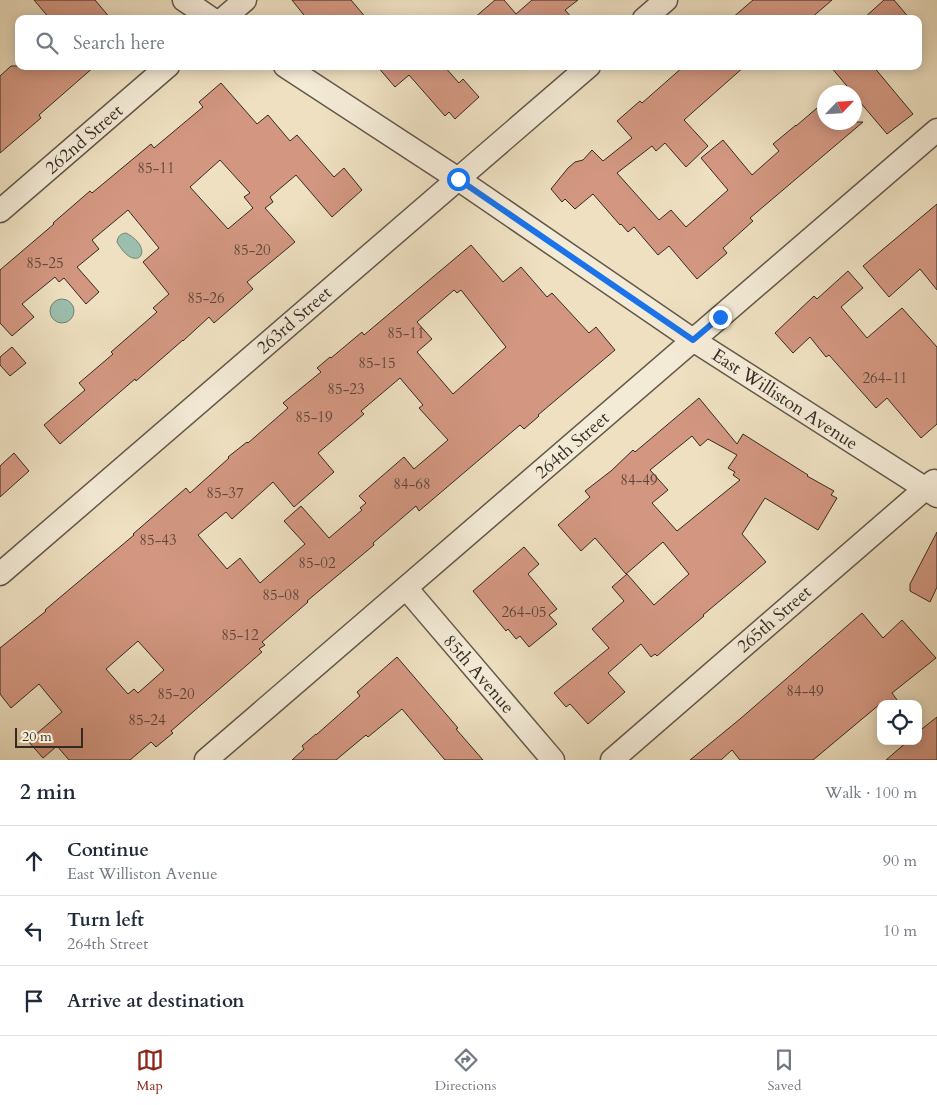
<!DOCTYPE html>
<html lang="en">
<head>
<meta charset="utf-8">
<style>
	body { margin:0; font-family:Cardo,serif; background:#f6f6f7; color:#1f2937 }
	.controls { position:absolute; right:15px; bottom:15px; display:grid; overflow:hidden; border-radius:10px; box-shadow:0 2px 12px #0003 }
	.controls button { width:45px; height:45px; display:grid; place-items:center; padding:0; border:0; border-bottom:1px solid #e0e1e3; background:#fff; color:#1f2937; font:25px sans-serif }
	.compass { position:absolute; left:817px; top:85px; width:45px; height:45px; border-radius:50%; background:#fff; box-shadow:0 2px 12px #0003; rotate:65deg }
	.scale { position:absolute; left:15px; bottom:12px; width:68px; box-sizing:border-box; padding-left:5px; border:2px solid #352a22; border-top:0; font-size:14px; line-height:18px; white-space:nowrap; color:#352a22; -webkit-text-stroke:4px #f4ebd7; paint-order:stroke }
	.stop { position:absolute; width:15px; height:15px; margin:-11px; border:4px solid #1a73e8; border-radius:50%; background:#fff }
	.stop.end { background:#1a73e8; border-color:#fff; box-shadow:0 1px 5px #0008 }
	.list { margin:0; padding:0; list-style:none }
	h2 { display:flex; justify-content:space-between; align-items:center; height:65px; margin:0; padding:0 20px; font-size:21px }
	h2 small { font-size:16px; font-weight:400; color:#747a83 }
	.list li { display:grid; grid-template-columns:32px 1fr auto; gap:15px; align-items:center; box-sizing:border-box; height:70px; padding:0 20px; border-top:1px solid #e0e1e3 }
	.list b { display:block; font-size:19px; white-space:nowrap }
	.list p { margin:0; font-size:16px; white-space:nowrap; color:#747a83 }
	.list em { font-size:16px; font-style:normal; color:#747a83 }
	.icon { flex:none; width:28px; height:28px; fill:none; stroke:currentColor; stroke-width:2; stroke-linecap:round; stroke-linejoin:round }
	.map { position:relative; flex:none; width:937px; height:760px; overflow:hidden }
	.search { position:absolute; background:#fff; box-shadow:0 2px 12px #0003; left:15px; right:15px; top:15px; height:55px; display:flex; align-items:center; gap:12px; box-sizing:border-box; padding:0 18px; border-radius:10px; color:#747a83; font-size:19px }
	.sheet { height:275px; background:#fff }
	nav { display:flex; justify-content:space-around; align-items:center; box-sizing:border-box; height:70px; border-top:1px solid #e0e1e3; background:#fff; font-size:14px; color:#747a83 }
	nav a { display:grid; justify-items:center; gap:2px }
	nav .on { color:#8f2418 }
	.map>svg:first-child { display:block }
</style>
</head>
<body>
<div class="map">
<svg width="937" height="760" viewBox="0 0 937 760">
	<rect width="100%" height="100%" fill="#eee0c1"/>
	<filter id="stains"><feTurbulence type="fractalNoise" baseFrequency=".004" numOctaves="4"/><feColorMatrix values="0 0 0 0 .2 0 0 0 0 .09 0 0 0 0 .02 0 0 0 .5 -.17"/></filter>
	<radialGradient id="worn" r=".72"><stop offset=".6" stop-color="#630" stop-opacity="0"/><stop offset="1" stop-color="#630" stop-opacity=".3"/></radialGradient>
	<path fill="#9bbead" stroke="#728375" d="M126 233C157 249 136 276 117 242 118 236 120 234 126 233Z
		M50 311a12 12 0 1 1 24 0a12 12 0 1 1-24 0Z"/>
	<path fill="#d39781" stroke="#352a22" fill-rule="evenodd" d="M34 0H95L111 19H50Z
		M292 0H351L367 19H307Z
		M495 0H504L516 14 532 0H578L565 10 573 19H473Z
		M753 0H832L810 19H731Z
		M884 0H894L910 19H863Z
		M11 66H95L39 115 41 118 0 153V76Z
		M377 66H444L459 83 463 79 479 97 455 119 449 112 445 116 409 75 395 87Z
		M684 66H745L684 120 708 146 686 167 665 143 656 151 652 146 617 173 659 220 671 210 686 227 728 190 701 158 723 140 752 175 779 151 773 144 796 125V126L824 102V122H863L750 218 753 221 723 248 727 253 697 279 669 246 658 255 634 227 628 232 621 224 620 225 593 194 575 209 565 199 562 202 551 189 568 168 575 162 583 160 592 150 603 161 632 138 617 121 640 101 642 103Z
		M830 66H873L913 114 887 134 854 95V92H852Z
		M221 83 257 124 268 115 290 141 297 135 334 177 344 168 362 190 332 217 296 175 270 197 273 202 265 208 295 242 247 282 253 289 214 323 209 317 183 341V340L136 381 135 379 60 444 44 425 85 390 79 383 113 354 111 352 157 312 153 308 169 294 143 262 159 248 128 210 92 240 99 249 77 267 99 292 86 304 64 278 59 282 55 277 22 304 34 317 12 336 0 323V270L54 224 53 223 90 191 92 193 151 144 154 148 203 107 199 102ZM220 160 250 193 244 197 253 208 228 229 190 187Z
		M937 204V290L920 269 889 297 863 266Z
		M471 245 503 282 521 267 547 297 552 293 589 333 596 327 615 350 538 415 539 416 524 429 520 425 419 511 416 506 373 543 374 545 307 601 308 602 262 642 265 645 259 649 262 652 171 731 173 733 156 747 151 742 130 760H69L57 746 43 758 28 741 62 712 39 684 11 708 0 694V648L46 611 45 610 134 535 133 534 186 488 190 493 229 458 228 457 247 442 248 443 288 408 283 403 321 372 317 368 330 357 331 358 362 332 364 335ZM454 290 457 293 461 290 506 347 453 394 417 352 432 339 417 322ZM400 378 423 405 419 408 448 440 414 469 404 457 359 496 366 503 360 508 362 510 329 538 301 506 284 521 305 544 260 583 240 558 227 569 198 535 226 512 232 519 273 482 294 507 334 472 318 453 364 414 361 411ZM138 641 164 670 138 693 134 689 128 694 106 669Z
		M848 271 863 288 841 307 867 338 902 308 937 347V424L921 438 887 398 876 408 829 355 826 357 810 337 793 353 775 333 814 296 817 299Z
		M12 347 26 363 10 376 0 365V357Z
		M699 398 737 444 743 434 808 475 807 476 834 491 831 495 837 498 818 530 765 498 742 534 766 562 734 589 703 615 704 616 657 656 655 654 651 657 641 644 608 673 625 692 588 724 570 704 566 707 554 693 609 648 592 629 624 601 612 587 627 574 654 605 689 574 663 542 626 574 595 538 581 551 558 525 590 497 585 491 611 471 633 450 635 452ZM692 436 700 446 708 439 737 455 728 468 735 472 733 475 740 480 677 531 652 503 668 490 650 470Z
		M14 453 29 471 0 497V466Z
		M937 532V587L930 602 910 591V584Z
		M524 547 539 564 528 574 557 609 549 615 557 624 529 647 520 636 516 639 508 629 506 631 473 591Z
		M862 613 883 638 902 620 936 658 892 693 900 704H880L813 760H740L732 750 721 760H690L740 719Z
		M397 657 458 728 456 729 483 760H445L402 709 368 737 366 735 336 760H292L304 749 302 746 316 734V735L360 696 357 692Z
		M937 717V760H886L908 741H918V732Z"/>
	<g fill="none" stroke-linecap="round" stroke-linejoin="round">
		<g stroke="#63584a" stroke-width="25">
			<path id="street" d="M184 0 212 19
				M223 19 245 0
				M644 19 666 0
				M285 66 458 179 693 340 937 496
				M0 211 168 66
				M0 574 589 66
				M406 588 553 760
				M206 760 937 130
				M612 760 934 481"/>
		</g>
		<use href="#street" stroke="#f4ebd7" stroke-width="22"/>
	</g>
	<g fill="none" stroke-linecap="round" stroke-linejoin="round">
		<path stroke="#1a73e8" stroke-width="6" d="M458 179 693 340 720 317"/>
	</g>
	<g text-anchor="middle" stroke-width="4" stroke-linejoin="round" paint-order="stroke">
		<g font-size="15" fill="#5c453a">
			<text x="156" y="173">85-11</text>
			<text x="252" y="255">85-20</text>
			<text x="45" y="268">85-25</text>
			<text x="206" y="303">85-26</text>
			<text x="406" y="338">85-11</text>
			<text x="377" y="368">85-15</text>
			<text x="885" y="383">264-11</text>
			<text x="346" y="394">85-23</text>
			<text x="314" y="422">85-19</text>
			<text x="639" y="485">84-49</text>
			<text x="412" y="489">84-68</text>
			<text x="225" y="498">85-37</text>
			<text x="158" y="545">85-43</text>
			<text x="317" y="568">85-02</text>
			<text x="281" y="600">85-08</text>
			<text x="524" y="617">264-05</text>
			<text x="240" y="640">85-12</text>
			<text x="805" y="696">84-49</text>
			<text x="176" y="699">85-20</text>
			<text x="147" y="725">85-24</text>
		</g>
		<g font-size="18" fill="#352a22" stroke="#f4ebd7">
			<text transform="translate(84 139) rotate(-41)" y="6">262nd Street</text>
			<text transform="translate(294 320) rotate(-41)" y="6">263rd Street</text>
			<text transform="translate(785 399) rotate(33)" y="6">East Williston Avenue</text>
			<text transform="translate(572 445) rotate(-41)" y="6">264th Street</text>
			<text transform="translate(774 619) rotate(-41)" y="6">265th Street</text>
			<text transform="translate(479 674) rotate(49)" y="6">85th Avenue</text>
		</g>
	</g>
	<rect width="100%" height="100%" filter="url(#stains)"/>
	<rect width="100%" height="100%" fill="url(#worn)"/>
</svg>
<div class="controls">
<button><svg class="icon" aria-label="locate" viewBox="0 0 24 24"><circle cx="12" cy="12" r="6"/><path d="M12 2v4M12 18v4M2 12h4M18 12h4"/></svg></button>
</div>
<svg class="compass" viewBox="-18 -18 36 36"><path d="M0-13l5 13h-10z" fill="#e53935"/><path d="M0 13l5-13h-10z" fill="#747a83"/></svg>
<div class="scale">20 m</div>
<div class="stop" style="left:458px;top:179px"></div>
<div class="stop end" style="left:720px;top:317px"></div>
<div class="search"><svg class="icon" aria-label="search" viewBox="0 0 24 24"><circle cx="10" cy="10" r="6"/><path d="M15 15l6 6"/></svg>Search here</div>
</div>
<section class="sheet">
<h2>2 min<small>Walk · 100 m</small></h2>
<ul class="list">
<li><svg class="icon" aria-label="ahead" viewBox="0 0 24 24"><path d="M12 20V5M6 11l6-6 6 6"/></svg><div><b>Continue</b><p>East Williston Avenue</p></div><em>90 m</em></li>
<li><svg class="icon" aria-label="left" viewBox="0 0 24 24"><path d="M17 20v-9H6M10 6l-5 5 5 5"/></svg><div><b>Turn left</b><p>264th Street</p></div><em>10 m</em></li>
<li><svg class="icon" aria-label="arrive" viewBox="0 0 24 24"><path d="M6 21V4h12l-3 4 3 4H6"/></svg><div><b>Arrive at destination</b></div></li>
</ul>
</section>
<nav>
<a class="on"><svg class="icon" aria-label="map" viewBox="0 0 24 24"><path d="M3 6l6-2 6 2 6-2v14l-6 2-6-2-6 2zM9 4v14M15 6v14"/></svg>Map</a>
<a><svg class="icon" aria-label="directions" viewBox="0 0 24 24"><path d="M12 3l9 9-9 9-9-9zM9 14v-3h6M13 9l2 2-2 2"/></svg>Directions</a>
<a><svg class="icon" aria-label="saved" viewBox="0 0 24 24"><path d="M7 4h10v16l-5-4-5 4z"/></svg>Saved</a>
</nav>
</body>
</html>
